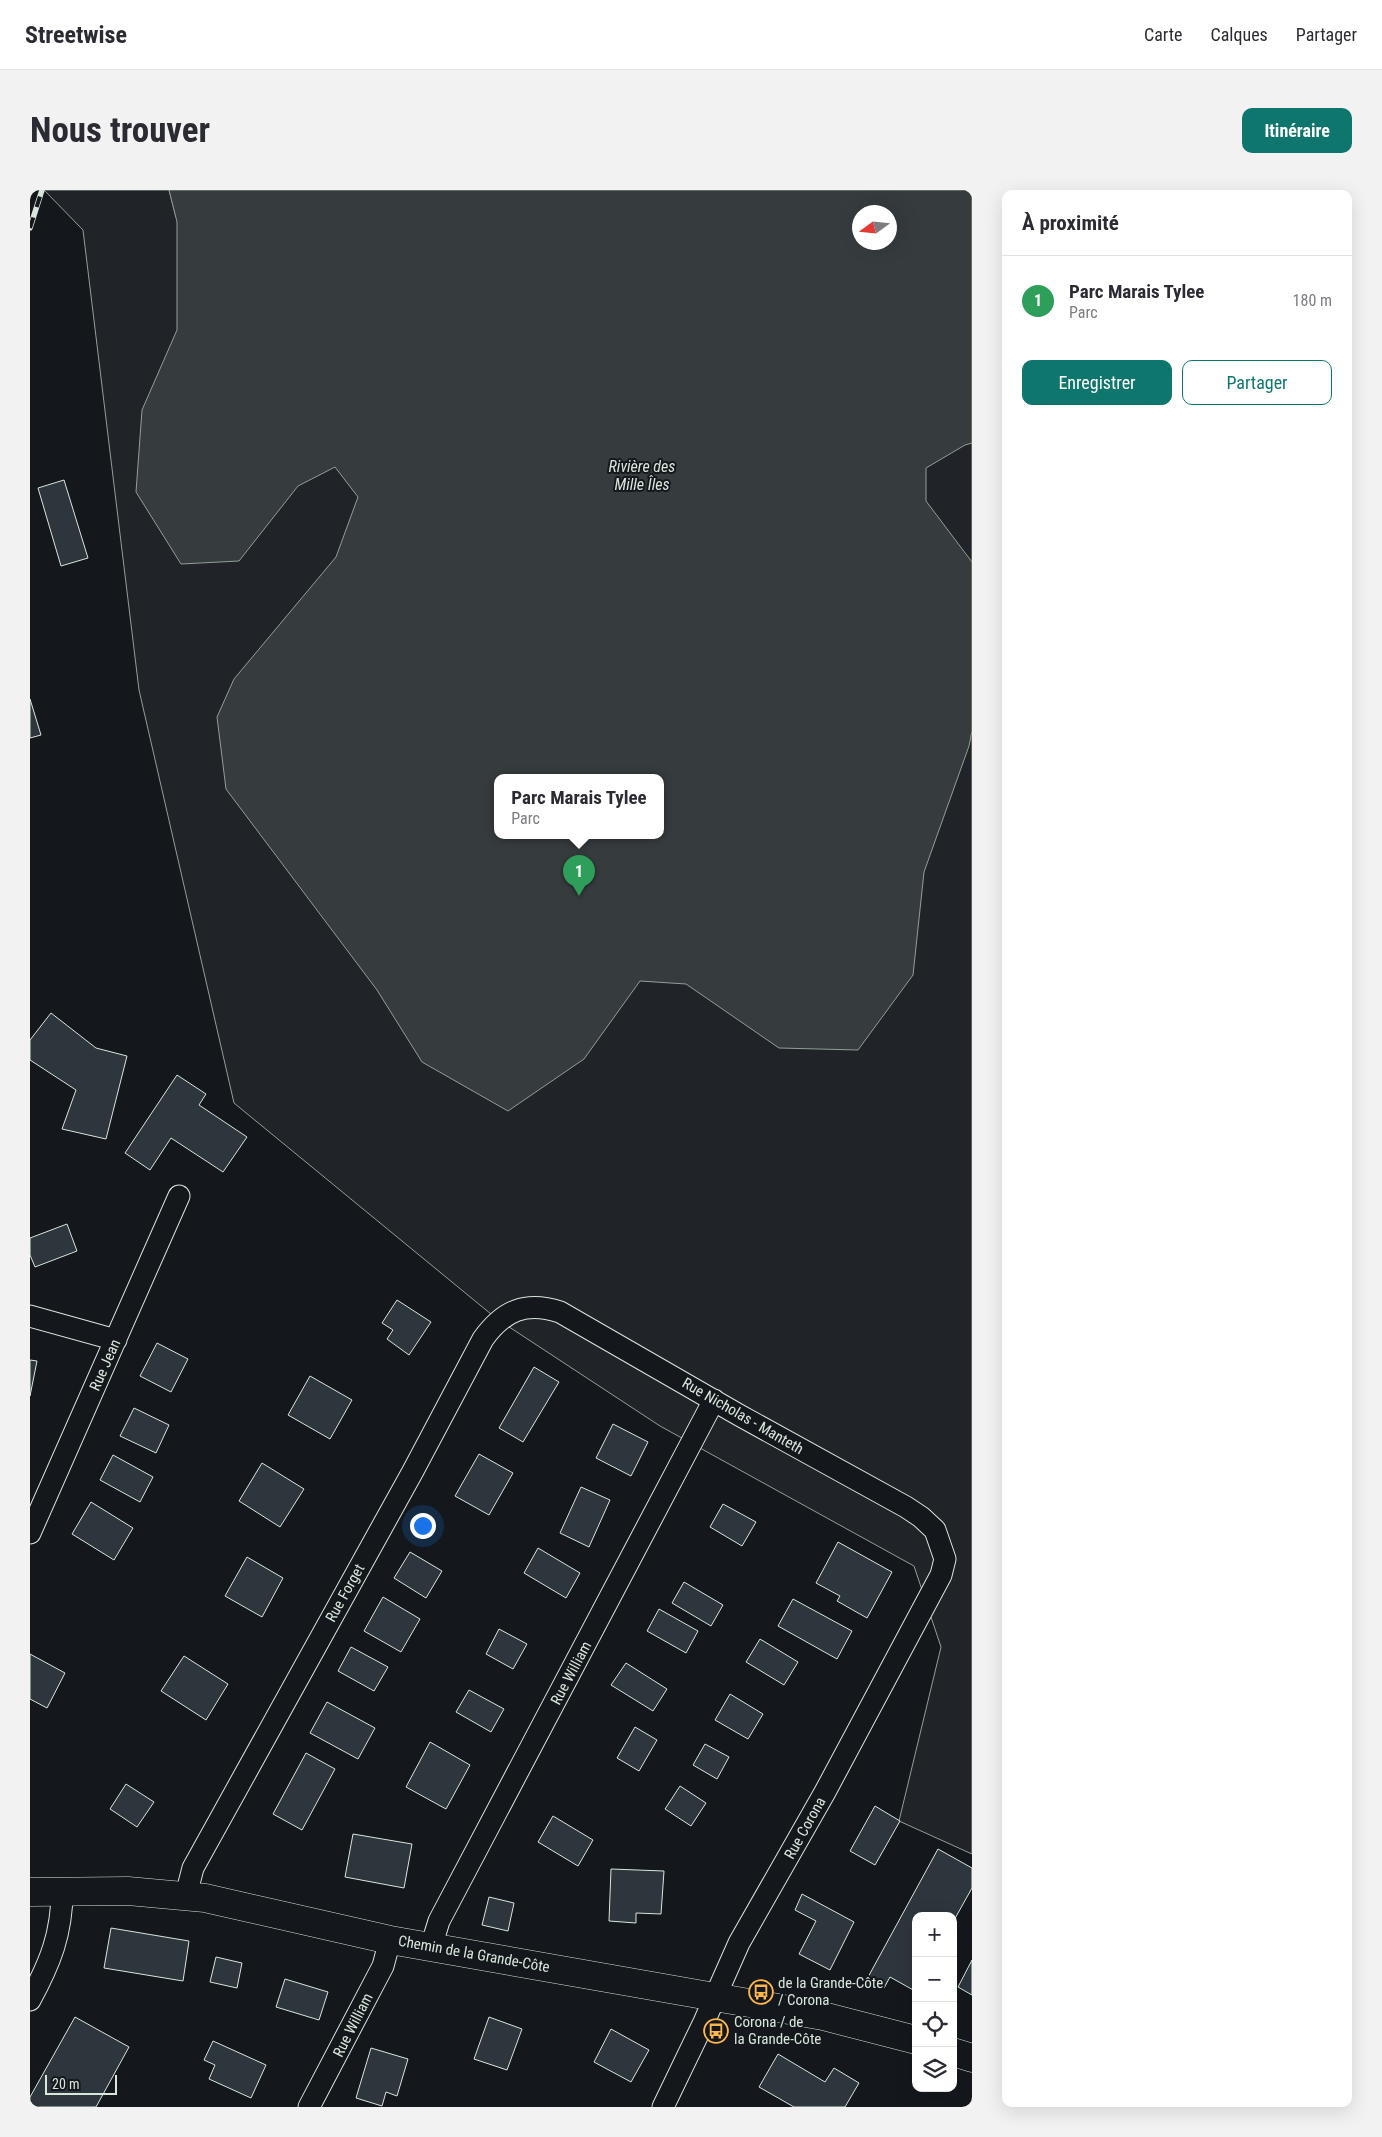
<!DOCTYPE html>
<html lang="fr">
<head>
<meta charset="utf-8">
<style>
	body { margin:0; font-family:"Roboto Condensed",sans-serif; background:#f2f2f3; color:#2b2b33 }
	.controls { position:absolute; right:15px; bottom:15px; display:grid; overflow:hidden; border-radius:10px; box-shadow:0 5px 20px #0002 }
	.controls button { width:45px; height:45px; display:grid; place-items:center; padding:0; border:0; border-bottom:1px solid #e1e1e2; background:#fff; color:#2b2b33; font:25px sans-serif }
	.compass { position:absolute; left:822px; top:15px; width:45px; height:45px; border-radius:50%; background:#fff; box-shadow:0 5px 20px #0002; rotate:255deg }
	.scale { position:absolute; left:15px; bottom:12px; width:72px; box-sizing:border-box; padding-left:5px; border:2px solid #d8e6dc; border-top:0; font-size:14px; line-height:18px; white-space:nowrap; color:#d8e6dc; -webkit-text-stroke:4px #14181c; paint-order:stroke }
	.you { position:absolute; left:392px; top:1335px; width:18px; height:18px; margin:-12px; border:4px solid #fff; border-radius:50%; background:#1a73e8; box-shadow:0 0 0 8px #1a73e833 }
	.badge { display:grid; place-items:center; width:32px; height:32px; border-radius:50%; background:#0f766e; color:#fff; font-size:16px; font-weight:700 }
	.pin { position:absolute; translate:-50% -41px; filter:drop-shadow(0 1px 2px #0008) }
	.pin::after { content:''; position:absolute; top:26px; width:18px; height:15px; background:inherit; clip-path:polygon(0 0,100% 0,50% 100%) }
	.popup { position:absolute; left:464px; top:584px; width:170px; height:65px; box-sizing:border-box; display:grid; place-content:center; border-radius:10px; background:#fff; filter:drop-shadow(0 1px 4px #0005); font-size:16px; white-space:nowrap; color:#7c7c81 }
	.popup b { font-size:19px; color:#2b2b33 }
	.popup::after { content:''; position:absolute; left:50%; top:100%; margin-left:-10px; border:10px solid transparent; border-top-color:#fff }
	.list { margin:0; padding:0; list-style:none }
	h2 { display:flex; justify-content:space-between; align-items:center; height:65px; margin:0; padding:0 20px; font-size:21px }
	h2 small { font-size:16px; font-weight:400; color:#7c7c81 }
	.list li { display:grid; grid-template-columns:32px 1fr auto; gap:15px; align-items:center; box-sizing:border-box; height:90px; padding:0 20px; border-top:1px solid #e1e1e2 }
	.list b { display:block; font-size:19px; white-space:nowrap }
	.list p { margin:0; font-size:16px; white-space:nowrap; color:#7c7c81 }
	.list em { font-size:16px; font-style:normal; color:#7c7c81 }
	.actions { display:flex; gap:10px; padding:15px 20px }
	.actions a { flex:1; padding:11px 0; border:1px solid #0f766e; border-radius:10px; text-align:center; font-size:18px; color:#0f766e }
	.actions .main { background:#0f766e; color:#fff }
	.icon { flex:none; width:28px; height:28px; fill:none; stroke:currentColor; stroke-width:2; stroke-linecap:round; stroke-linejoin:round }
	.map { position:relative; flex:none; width:942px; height:1917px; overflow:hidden; border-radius:10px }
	header { display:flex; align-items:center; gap:30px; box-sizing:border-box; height:70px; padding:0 25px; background:#fff; border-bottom:1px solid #e1e1e2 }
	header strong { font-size:24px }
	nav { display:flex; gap:28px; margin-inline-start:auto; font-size:18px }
	.intro { display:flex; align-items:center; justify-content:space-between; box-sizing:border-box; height:120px; padding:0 30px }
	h1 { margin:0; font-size:35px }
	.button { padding:12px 22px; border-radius:10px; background:#0f766e; color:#fff; font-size:18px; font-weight:700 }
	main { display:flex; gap:30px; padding:0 30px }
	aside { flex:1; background:#fff; border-radius:10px; box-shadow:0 5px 20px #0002 }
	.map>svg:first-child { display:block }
</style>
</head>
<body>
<header>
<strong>Streetwise</strong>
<nav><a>Carte</a><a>Calques</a><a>Partager</a></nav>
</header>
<div class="intro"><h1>Nous trouver</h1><a class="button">Itinéraire</a></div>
<main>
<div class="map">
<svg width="942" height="1917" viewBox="0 0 942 1917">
	<rect width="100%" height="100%" fill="#14181c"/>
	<path fill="#202428" stroke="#939e99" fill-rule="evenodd" d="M14 0H139L146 27 942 219V1664L869 1631 911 1457 884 1376 630 1236 467 1129 204 913 109 500 53 40ZM468 587H630V645H468Z"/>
	<path fill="#363b3e" stroke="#939e99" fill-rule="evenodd" d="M139 0H942V253L935 255 896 278V311L942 372V541L939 556 894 682 883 785 828 860 749 858 656 794 610 791 554 869 478 921 392 872 347 800 196 599 187 527 204 489 306 367 328 307 305 277 268 296 209 371 151 374 106 302 112 220 147 140V32ZM829 22H859V52H829ZM468 587H630V645H468Z"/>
	<path fill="#2c363c" stroke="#d8e6dc" d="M34 290 58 368 31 376 8 298Z
		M0 509 11 545 0 548Z
		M21 823 66 858 97 866 76 949 32 939 46 900 0 870V850Z
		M147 885 176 904 169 915 217 947 193 982 141 948 120 980 95 963Z
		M37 1034 47 1061 5 1077 0 1065V1048Z
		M367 1110 401 1132 379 1165 357 1149 363 1140 352 1133Z
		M127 1153 158 1169 141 1202 110 1186Z
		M0 1170 7 1171 0 1206Z
		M504 1177 529 1192 493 1252 469 1238Z
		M280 1186 322 1210 300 1249 258 1225Z
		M104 1218 139 1235 126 1263 90 1246Z
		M583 1234 618 1252 601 1286 566 1268Z
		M449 1264 483 1283 459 1325 425 1306Z
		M83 1265 123 1287 110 1312 70 1290Z
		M232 1273 274 1299 250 1337 209 1311Z
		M551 1297 580 1310 559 1357 530 1343Z
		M61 1312 103 1338 84 1370 42 1344Z
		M693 1314 726 1332 712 1356 680 1337Z
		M808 1352 862 1382 837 1428 807 1411 810 1406 786 1393Z
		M508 1358 550 1383 536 1408 494 1383Z
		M380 1362 412 1381 396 1408 364 1388Z
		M217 1367 253 1388 232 1427 195 1406Z
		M654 1392 693 1415 681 1436 642 1413Z
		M353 1407 390 1429 371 1462 334 1441Z
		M763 1409 822 1441 807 1469 748 1436Z
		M629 1419 668 1441 656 1463 617 1441Z
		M469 1439 497 1454 483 1479 456 1464Z
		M730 1449 768 1472 754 1495 716 1472Z
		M321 1457 358 1477 344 1501 308 1481Z
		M0 1464 35 1483 17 1518 0 1509Z
		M154 1466 198 1494 176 1530 131 1501Z
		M596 1473 637 1499 623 1521 581 1495Z
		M439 1500 474 1519 461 1542 426 1522Z
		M700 1504 733 1524 718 1549 685 1530Z
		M297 1512 345 1538 328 1569 280 1543Z
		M605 1537 627 1550 609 1581 587 1568Z
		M400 1552 440 1575 416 1619 376 1597Z
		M675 1554 699 1567 687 1589 663 1575Z
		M276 1563 305 1579 272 1640 243 1624Z
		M96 1594 124 1612 107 1637 80 1619Z
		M650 1596 676 1613 661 1636 635 1619Z
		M845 1616 870 1631 845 1675 820 1661Z
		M523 1626 563 1650 548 1676 508 1652Z
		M323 1644 382 1654 374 1698 315 1687Z
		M908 1659 942 1678V1698L923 1732V1726H886L885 1801 860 1787 854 1798 837 1789Z
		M581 1679 634 1681 631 1724 606 1723V1733L579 1731Z
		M772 1704 824 1732 800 1780 769 1764 786 1731 765 1720Z
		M459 1707 484 1713 478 1741 452 1735Z
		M81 1738 159 1751 153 1791 74 1778Z
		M186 1767 212 1773 207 1798 180 1792Z
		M942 1770V1805L928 1797Z
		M255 1789 298 1802 289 1830 246 1817Z
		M45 1827 99 1857 66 1917H0V1907Z
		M459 1827 492 1839 477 1880 444 1869Z
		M581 1839 619 1860 601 1892 564 1872Z
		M183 1851 236 1875 221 1908 179 1889 185 1875 174 1870Z
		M341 1858 378 1869 367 1906 356 1902 352 1916 326 1908Z
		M748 1864 795 1892 804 1878 829 1893 815 1917H764L729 1897Z"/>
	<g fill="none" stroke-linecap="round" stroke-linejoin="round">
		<g stroke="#d8e6dc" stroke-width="23">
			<path id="street" d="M0 1126 86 1150
				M0 1343 149 1006
				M156 1705 163 1678 383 1281 453 1149C474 1120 496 1111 530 1122L709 1225 876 1317 891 1327 905 1340 915 1369 911 1385 795 1602 709 1753 674 1832 633 1917
				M401 1757 409 1731 684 1210
				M0 1810C20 1773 32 1744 32 1701
				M279 1917 353 1776 360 1750"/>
		</g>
		<g stroke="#d8e6dc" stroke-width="29">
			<path id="secondary" d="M0 1702 98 1701 175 1708 360 1750 793 1826 886 1850
				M923 1862 942 1868"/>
		</g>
		<use href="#street" stroke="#14181c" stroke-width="21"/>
		<use href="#secondary" stroke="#14181c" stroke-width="28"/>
		<g stroke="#d8e6dc" stroke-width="5.5">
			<path id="rail" d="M0 38 12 0"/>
		</g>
		<use href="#rail" stroke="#14181c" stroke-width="4" stroke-dasharray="11" stroke-linecap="butt"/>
	</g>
	<defs>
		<g id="bus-ring" transform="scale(1.25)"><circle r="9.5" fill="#14181c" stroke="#ffb74d" stroke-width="1.5"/><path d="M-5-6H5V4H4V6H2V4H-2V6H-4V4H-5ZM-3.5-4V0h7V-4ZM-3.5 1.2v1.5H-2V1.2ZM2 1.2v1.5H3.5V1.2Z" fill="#ffb74d"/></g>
	</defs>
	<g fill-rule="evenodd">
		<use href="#bus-ring" x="731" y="1802"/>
		<use href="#bus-ring" x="686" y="1841"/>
	</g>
	<g text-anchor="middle" stroke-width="4" stroke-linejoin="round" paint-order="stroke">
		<g font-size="15" fill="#d8e6dc" stroke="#14181c">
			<text transform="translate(75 1175) rotate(-66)" y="5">Rue Jean</text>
			<text transform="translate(713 1226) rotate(30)" y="5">Rue Nicholas - Manteth</text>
			<text transform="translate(315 1403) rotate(-61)" y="5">Rue Forget</text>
			<text transform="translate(541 1483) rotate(-62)" y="5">Rue William</text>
			<text transform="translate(775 1638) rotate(-61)" y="5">Rue Corona</text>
			<text transform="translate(444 1764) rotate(10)" y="5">Chemin de la Grande-Côte</text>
			<text transform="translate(323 1835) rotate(-63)" y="5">Rue William</text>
		</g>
		<g font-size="15" fill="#d8e6dc" stroke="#14181c" text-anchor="start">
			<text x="748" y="1798">de la Grande-Côte<tspan x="748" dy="17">/ Corona</tspan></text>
			<text x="704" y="1837">Corona / de<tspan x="704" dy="17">la Grande-Côte</tspan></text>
		</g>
		<g font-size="16" font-style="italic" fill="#d8e6dc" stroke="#14181c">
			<text x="612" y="282">Rivière des<tspan x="612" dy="18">Mille Îles</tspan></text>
		</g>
	</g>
</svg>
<div class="controls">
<button>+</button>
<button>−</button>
<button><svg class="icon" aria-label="locate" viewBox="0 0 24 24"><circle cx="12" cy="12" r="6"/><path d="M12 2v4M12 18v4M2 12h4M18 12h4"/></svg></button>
<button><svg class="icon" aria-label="layers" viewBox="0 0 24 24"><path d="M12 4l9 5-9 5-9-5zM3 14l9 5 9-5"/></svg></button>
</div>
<svg class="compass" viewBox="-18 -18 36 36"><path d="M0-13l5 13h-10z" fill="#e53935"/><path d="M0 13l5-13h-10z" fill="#7c7c81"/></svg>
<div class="scale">20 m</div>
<div class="you"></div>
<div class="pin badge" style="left:549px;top:706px;background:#2e9e5b">1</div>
<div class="popup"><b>Parc Marais Tylee</b>Parc</div>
</div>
<aside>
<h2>À proximité<small></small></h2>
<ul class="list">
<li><span class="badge" style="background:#2e9e5b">1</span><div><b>Parc Marais Tylee</b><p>Parc</p></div><em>180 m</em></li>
</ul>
<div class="actions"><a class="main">Enregistrer</a><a>Partager</a></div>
</aside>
</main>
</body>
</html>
